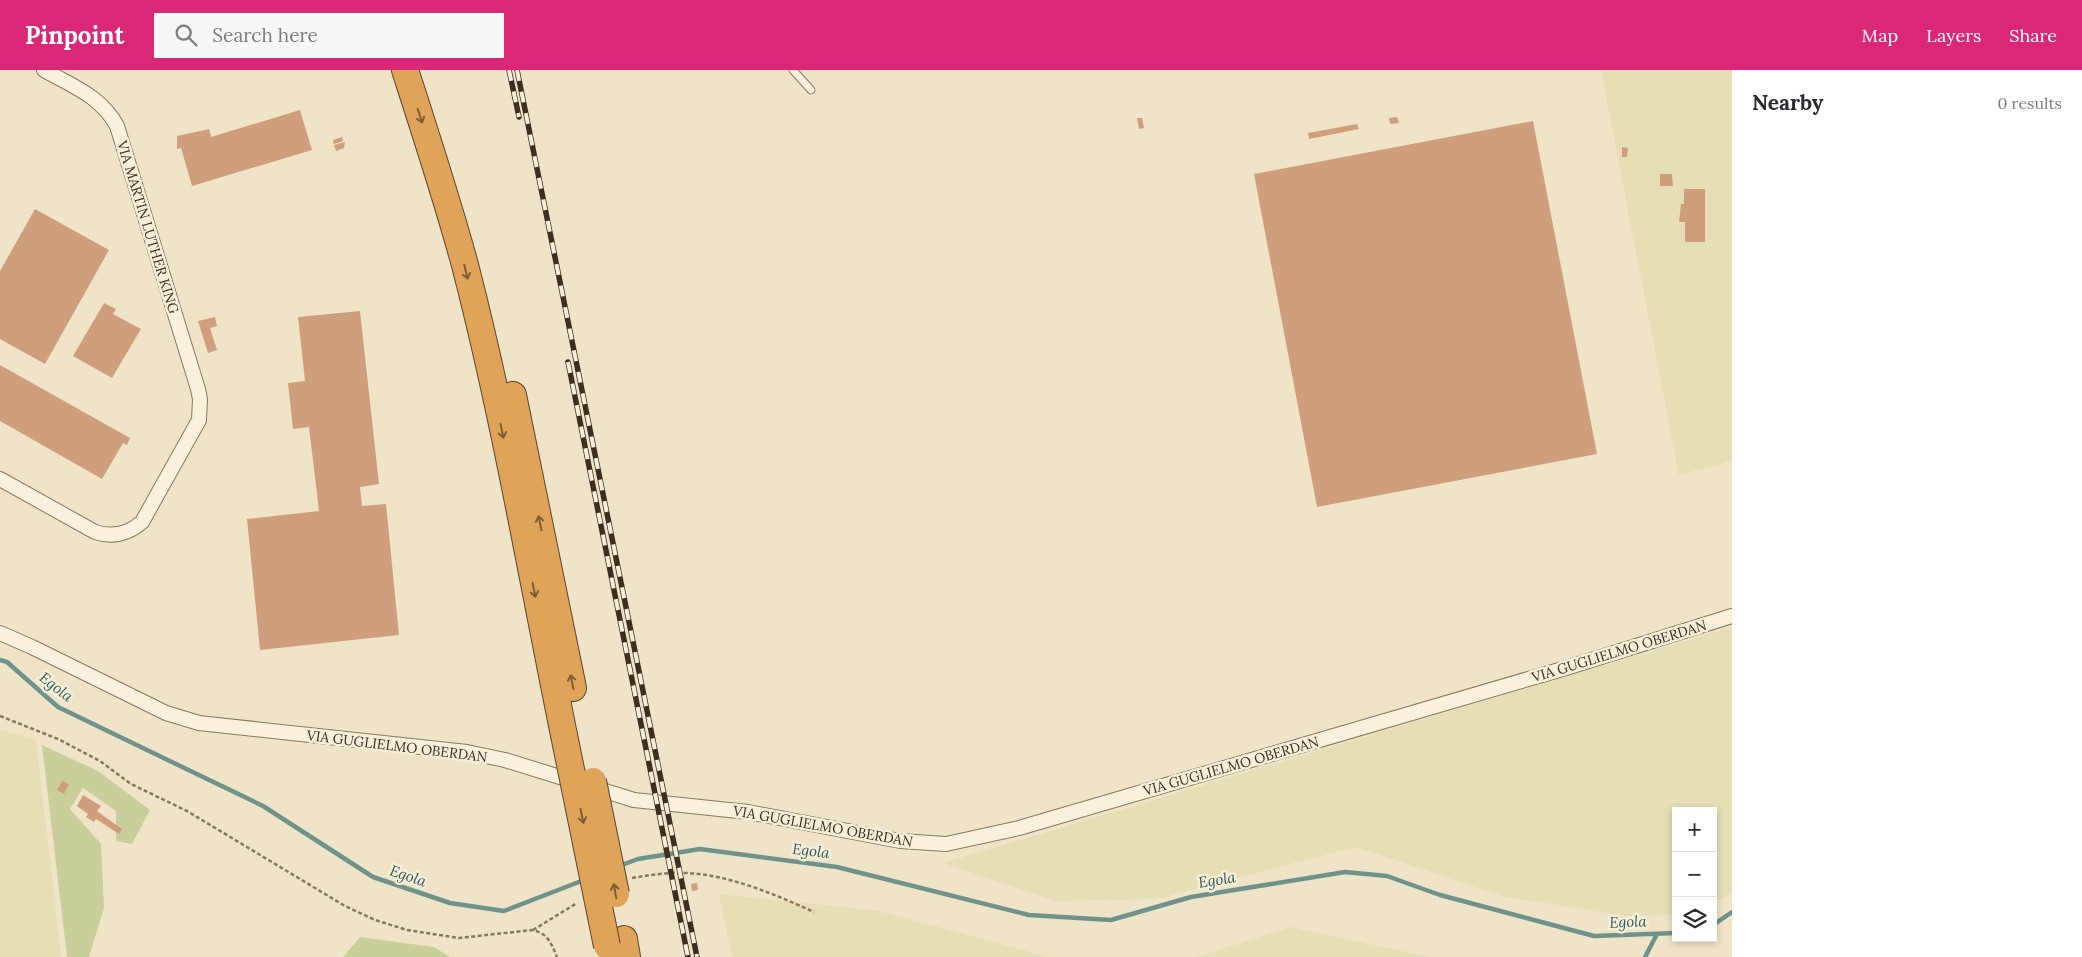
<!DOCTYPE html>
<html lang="en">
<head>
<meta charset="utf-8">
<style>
	body { margin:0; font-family:Lora,serif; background:#f7f7f7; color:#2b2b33 }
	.controls { position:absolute; right:15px; bottom:15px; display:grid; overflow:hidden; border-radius:0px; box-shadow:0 2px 8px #0003 }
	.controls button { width:45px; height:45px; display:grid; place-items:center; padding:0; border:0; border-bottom:1px solid #e1e1e2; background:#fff; color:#2b2b33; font:25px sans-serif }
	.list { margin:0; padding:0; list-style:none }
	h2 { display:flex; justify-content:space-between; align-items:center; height:65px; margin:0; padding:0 20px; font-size:21px }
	h2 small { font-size:16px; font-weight:400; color:#7c7c81 }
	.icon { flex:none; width:28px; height:28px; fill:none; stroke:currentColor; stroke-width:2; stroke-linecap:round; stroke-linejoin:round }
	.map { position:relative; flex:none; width:1732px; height:887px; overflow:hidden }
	header { display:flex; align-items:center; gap:30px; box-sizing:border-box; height:70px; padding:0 25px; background:#db2777; color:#fff }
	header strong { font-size:24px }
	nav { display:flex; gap:28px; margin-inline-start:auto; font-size:18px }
	.search { width:350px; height:45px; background:#f7f7f7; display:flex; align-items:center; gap:12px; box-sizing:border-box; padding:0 18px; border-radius:0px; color:#7c7c81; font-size:19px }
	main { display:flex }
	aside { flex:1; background:#fff }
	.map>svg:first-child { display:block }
</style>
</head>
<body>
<header>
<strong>Pinpoint</strong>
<div class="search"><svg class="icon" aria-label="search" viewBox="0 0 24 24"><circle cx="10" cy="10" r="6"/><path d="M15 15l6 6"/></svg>Search here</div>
<nav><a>Map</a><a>Layers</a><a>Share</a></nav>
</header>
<main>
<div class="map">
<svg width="1732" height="887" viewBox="0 0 1732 887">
	<rect width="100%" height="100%" fill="#f0e4c8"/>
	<path fill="#e6deb5" d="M1601 0H1732V391L1679 405Z
		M1732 557V823L1713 834V741H1676V845L1625 846 1502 826 1356 777 1156 829 1056 831 943 793Z
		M0 660 36 669 61 887H0Z
		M719 824 879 841 1048 887H732Z
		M1290 857 1429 887H1197Z"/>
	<path fill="#c9cf9b" d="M42 675 98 701 150 740 132 774 116 771V741L83 718 70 739 101 774 104 838 89 887H67Z
		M360 867 434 877 450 887H343Z"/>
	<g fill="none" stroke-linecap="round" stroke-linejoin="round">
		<path stroke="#6f938a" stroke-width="4.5" d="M0 590 7 592 58 637 263 736 373 807 450 833 504 841 584 810
			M619 796 638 789 700 779 837 797 1029 845 1111 850 1191 827 1345 802 1387 806 1440 825 1594 866 1676 863
			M1713 855 1732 842
			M1645 887 1657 864"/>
	</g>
	<path fill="#cf9f7d" d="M300 40 312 80 192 116 181 78 177 79V66L209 59 211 67Z
		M1397 47 1399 53 1390 54 1389 48Z
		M1137 48H1142L1144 58 1139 59Z
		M1533 51 1597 384 1317 437 1254 104Z
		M1357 54 1359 59 1309 69 1308 63Z
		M342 67 343 71 334 74 333 70Z
		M345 72 344 78 336 81 334 75Z
		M1622 77 1628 78 1627 87H1622Z
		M1660 104H1672L1673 116H1660Z
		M1684 119H1705V172H1685V152H1679L1681 134H1684Z
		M35 139 109 180 45 294 0 269V201Z
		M104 233 116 239 113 244 141 259 112 308 73 286Z
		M360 241 379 414 360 417 362 436 386 434 399 565 260 580 247 449 319 441 309 357 293 359 288 313 305 311 298 247Z
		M215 247 217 256 210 258 217 280 208 283 198 251Z
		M0 295 130 368 127 375 123 373 102 409 0 351Z
		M62 711 69 714 64 724 57 720Z
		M83 725 101 736 97 741 122 759 119 764 96 749 94 752 86 747 88 744 77 736Z
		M697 813 698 820 692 821 691 814Z"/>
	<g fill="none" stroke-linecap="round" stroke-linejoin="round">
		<g stroke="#8d765c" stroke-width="9">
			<path id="lane" d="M793 0 811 20"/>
		</g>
		<g stroke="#8d765c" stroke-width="16">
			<path id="street" d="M0 409 95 462C113 468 128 464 142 452L199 350 200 329 198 319 117 56C101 26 72 16 44 0
				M0 563 32 577 166 643 199 653 467 682 505 690 634 730 748 742 900 771 946 774 1019 758 1566 598 1732 546"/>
		</g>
		<g stroke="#5b4430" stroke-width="28">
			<path id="highway" d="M405 0C426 65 447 129 465 195 505 350 532 508 564 665
				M513 325 573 618
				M624 869 627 887"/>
		</g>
		<path stroke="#8d765c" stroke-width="2.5" stroke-dasharray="4 2.5" stroke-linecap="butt" d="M0 646 58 669 100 691 131 714 187 741 345 836 375 850 407 860 459 868 532 860C548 863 551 873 557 887
			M632 808C650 805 668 802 686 803 730 805 774 824 814 842
			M533 860 577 833"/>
		<use href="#lane" stroke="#faf1dc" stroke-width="7"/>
		<use href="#street" stroke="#faf1dc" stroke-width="14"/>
		<use href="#highway" stroke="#e0a458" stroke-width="26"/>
		<g stroke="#3d2e20" stroke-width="5.5">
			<path id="rail" d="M509 0 519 47
				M517 0 697 887
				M568 292 688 887"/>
		</g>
		<use href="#rail" stroke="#f7eed8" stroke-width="4" stroke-dasharray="11" stroke-linecap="butt"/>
		<g stroke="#5b4430" stroke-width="28" stroke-linecap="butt">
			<path id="highway-bridge" d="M564 665 607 876
				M593 711 616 824"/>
		</g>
		<use href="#highway-bridge" stroke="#e0a458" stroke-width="26"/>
	</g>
	<defs><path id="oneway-shaft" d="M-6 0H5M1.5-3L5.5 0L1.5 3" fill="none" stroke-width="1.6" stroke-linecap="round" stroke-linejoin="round" transform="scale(1.25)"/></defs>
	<g stroke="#7e5d36">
		<use href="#oneway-shaft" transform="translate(420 46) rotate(72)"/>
		<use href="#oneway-shaft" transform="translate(466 202) rotate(76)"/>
		<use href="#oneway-shaft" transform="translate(502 361) rotate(78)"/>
		<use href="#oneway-shaft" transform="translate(540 453) rotate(-101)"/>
		<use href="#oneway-shaft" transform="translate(534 520) rotate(79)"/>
		<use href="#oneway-shaft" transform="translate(572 612) rotate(-101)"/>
		<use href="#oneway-shaft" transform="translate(582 746) rotate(78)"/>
		<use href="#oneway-shaft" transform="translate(615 821) rotate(-100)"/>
	</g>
	<g text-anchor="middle" stroke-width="5" stroke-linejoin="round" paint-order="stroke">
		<g font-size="14" fill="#3d2e20" stroke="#f7eed8">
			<text transform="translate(148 157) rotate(73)" y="5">VIA MARTIN LUTHER KING</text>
			<text transform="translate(1619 581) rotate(-17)" y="5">VIA GUGLIELMO OBERDAN</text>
			<text transform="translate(397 676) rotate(7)" y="5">VIA GUGLIELMO OBERDAN</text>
			<text transform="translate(1231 696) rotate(-16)" y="5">VIA GUGLIELMO OBERDAN</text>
			<text transform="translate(823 756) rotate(10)" y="5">VIA GUGLIELMO OBERDAN</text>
		</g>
		<g font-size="15" font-style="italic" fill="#2f5d5a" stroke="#f7eed8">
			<text transform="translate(56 617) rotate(38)" y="5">Egola</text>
			<text transform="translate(811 781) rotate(7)" y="5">Egola</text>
			<text transform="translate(408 806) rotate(19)" y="5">Egola</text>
			<text transform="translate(1217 810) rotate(-9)" y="5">Egola</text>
			<text transform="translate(1628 852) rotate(-2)" y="5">Egola</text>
		</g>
	</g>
</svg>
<div class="controls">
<button>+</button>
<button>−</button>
<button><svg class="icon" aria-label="layers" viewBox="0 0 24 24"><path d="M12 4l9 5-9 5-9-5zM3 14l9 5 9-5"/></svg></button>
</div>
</div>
<aside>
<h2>Nearby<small>0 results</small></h2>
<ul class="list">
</ul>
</aside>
</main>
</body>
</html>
